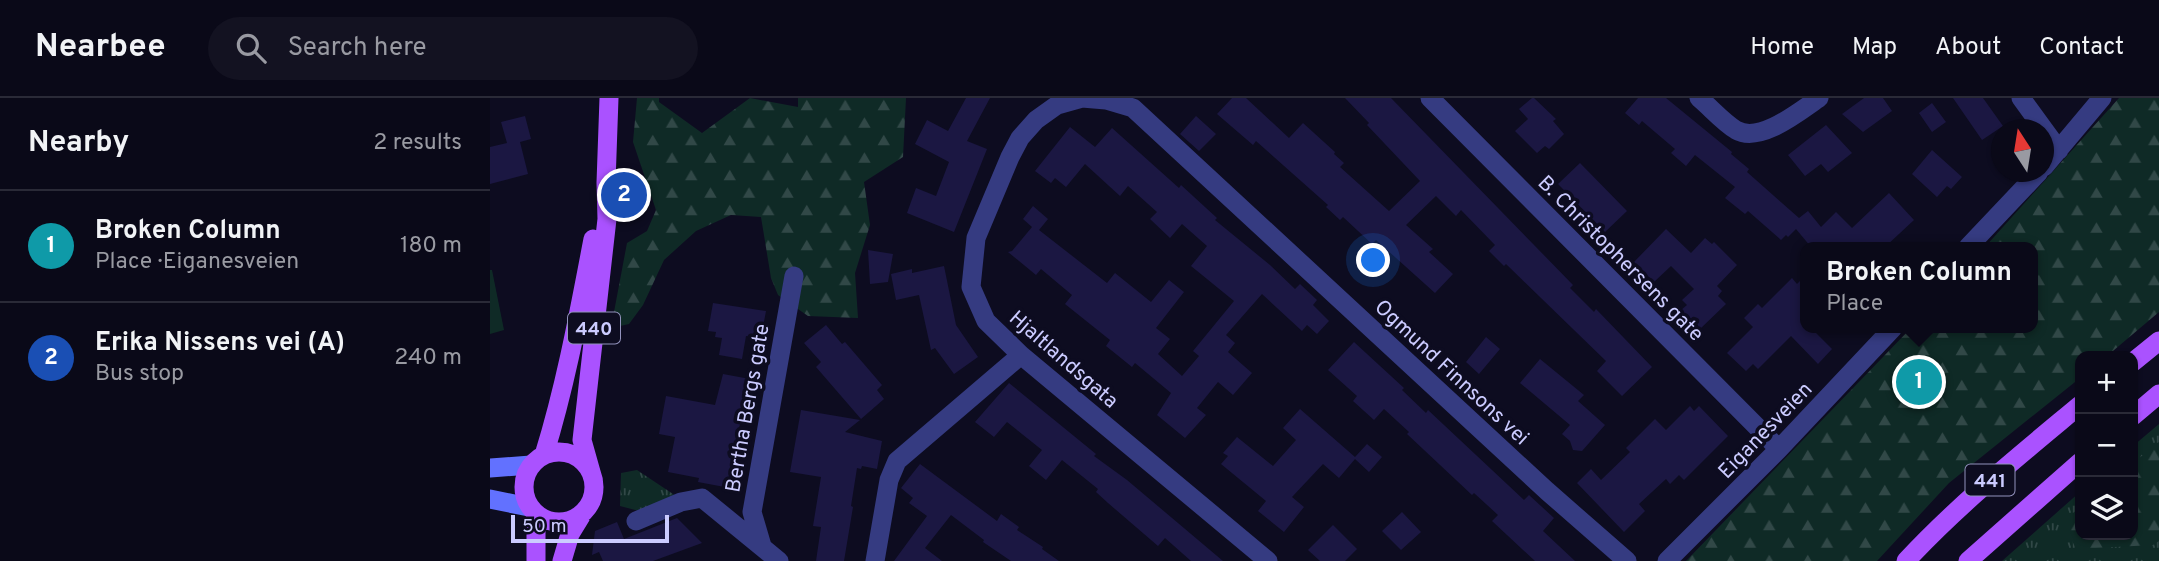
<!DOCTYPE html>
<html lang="en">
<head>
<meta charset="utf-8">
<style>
	body { margin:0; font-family:Overpass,sans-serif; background:#131221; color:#f1f3f6 }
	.controls { position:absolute; right:21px; bottom:21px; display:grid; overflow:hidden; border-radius:14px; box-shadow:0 2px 5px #0004 }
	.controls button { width:63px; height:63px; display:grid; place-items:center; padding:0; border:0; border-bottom:2px solid #2a2a37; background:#0a0918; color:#f1f3f6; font:35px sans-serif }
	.compass { position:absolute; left:1501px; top:21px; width:63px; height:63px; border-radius:50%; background:#0a0918; box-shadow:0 2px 5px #0004; rotate:348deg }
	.scale { position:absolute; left:21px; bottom:18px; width:158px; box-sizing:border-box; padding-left:7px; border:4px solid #cbcbff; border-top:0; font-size:19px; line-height:24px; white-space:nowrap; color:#cbcbff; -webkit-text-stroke:5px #0d0c20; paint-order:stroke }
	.you { position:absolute; left:884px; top:163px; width:24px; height:24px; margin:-18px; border:5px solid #fff; border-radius:50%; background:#1a73e8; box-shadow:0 0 0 10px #1a73e833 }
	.badge { display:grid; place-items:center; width:46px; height:46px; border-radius:50%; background:#00f6f1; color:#fff; font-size:23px; font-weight:700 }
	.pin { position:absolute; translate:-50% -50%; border:4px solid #fff; box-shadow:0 2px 7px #0006 }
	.popup { position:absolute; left:1310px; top:144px; width:238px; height:91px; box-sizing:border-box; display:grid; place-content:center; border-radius:14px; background:#0a0918; filter:drop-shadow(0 2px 5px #0005); font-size:23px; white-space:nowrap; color:#999aa2 }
	.popup b { font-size:26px; color:#f1f3f6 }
	.popup::after { content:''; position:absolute; left:50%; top:100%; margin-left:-14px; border:14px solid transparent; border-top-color:#0a0918 }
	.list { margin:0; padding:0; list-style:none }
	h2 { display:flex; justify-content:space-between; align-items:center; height:91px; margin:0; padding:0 28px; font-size:30px }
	h2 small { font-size:23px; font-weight:400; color:#999aa2 }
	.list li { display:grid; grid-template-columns:46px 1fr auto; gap:21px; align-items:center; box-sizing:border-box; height:112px; padding:0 28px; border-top:2px solid #2a2a37 }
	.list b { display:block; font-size:26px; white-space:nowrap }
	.list p { margin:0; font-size:23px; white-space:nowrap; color:#999aa2 }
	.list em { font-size:23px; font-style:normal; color:#999aa2 }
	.icon { flex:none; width:38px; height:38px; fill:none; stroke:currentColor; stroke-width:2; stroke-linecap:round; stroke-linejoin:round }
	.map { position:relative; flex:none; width:1669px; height:463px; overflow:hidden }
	header { display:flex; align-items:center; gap:42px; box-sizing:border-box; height:98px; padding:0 35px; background:#0a0918; border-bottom:2px solid #2a2a37 }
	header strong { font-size:33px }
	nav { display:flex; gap:38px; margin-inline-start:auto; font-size:24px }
	.search { width:490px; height:63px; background:#131221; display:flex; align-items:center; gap:18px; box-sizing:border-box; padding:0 24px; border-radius:38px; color:#999aa2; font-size:26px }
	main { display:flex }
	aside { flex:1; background:#0a0918 }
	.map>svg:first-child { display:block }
</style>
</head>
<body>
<header>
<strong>Nearbee</strong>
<div class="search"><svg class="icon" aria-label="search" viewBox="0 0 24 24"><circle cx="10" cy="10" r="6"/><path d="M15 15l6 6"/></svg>Search here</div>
<nav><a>Home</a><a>Map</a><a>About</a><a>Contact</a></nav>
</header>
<main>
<aside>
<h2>Nearby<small>2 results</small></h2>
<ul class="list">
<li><span class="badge" style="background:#0f9aa8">1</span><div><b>Broken Column</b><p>Place · Eiganesveien</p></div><em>180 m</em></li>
<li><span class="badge" style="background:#1a4fb4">2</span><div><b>Erika Nissens vei (A)</b><p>Bus stop</p></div><em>240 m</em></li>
</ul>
</aside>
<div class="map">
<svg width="1669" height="463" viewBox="0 0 1669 463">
	<defs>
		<pattern id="grass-tufts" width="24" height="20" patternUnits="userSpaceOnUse" patternTransform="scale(1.75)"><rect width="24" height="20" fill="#0f2a26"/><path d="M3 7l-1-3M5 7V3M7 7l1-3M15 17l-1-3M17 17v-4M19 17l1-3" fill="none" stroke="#314847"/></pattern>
		<pattern id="forest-firs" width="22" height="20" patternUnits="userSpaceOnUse" patternTransform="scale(1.75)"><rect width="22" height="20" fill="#0f2a26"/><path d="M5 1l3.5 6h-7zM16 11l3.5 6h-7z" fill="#314847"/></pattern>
	</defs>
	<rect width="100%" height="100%" fill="#0d0c20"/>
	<path fill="url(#grass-tufts)" d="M1669 326V463H1512L1590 394V437H1643V348Z
		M147 372 189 400 153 414 130 408 131 375Z"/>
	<path fill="url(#forest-firs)" d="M147 0H169V4L212 35 260 0 308 9V0H416L413 59 374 84 380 127 365 175 368 220 318 218 288 197 281 180 271 119 241 117 206 133 174 162 153 207 139 226 121 230 137 145 157 133 166 112 143 44Z
		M1629 0H1669V214L1617 258H1590V280L1459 385 1387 463H1196L1421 230H1543V149H1495Z
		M1669 344V443L1663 447 1586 451 1573 424 1590 409V437H1643V365Z"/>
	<path fill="#0f2a26" d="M0 172H2L14 232 0 236Z"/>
	<path fill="#1b1742" d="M476 0H500L477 43 497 51 464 134 417 115 426 90 446 98 459 64 425 46 437 22 458 33Z
		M742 0H756L799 40 813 25 845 54 844 56 854 65 850 69 899 113 930 83 877 27 879 25 855 0H901L1083 187 1080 190 1104 214 1106 211 1162 269 1132 298 1107 273 1116 263 1016 166 1014 168 999 153 1005 147 971 112 966 118 946 98 916 127 943 151 939 154 963 176 945 195 886 142 882 146 853 119 850 122 836 109 838 107 766 43 763 47 727 16Z
		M1042 0H1044L1066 21 1063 23 1074 36 1059 51 1055 48 1047 55 1025 33 1038 21 1029 11Z
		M1148 0H1176L1242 54 1241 56 1259 71 1257 74 1309 120 1318 113 1331 129 1346 114 1362 130 1399 95 1424 122 1395 149H1321L1306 131 1298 139 1296 137 1291 142 1258 113 1255 116 1235 100 1245 89 1205 57 1196 68 1181 55 1185 51 1152 23 1149 27 1135 15Z
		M1374 0H1393L1402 13 1373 34 1352 16Z
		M1463 0H1493L1513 28 1492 42Z
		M1442 5 1456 24 1442 34 1429 15Z
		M35 18 41 41 30 44 38 76 0 86V49L17 45 11 24Z
		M706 18 726 36 709 53 690 36Z
		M1336 27 1362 55 1338 74 1331 66 1315 78 1298 57Z
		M580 29 605 49 622 30 689 90 691 87 727 120 725 122 780 167 805 191 810 186 827 202 823 207 839 223 827 236 817 227 812 233 772 196 736 237 745 245 738 254 762 275 743 297 728 284 707 310 716 317 695 340 667 317 681 295 645 265 642 269 616 248 620 242 575 206 582 197 551 171 546 177 518 154 522 153 542 129 533 121 543 108 558 121 549 132 617 185 625 175 661 204 679 182 694 194 666 230 680 241 668 256 692 278 709 258 703 253 744 203 701 168 717 148 692 126 680 140 660 121 667 114 638 88 630 98 595 66 576 89 565 80 561 85 545 73Z
		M1442 52 1472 79 1461 91 1457 88 1447 99 1422 76Z
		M1090 65 1137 113 1115 134 1068 86Z
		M1176 131 1201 155 1215 140 1222 146 1224 144 1247 167 1227 188 1232 193 1228 198 1236 206 1210 231 1191 212 1197 207 1192 202 1204 191 1181 168 1164 184 1144 164Z
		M378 152 403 156 398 184 380 186Z
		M454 168 466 227 488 259 464 276 445 250 441 252 429 197 406 202 401 176 422 171V175Z
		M1315 178V230H1321L1342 251 1328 266 1301 238 1268 271 1263 266 1256 273 1237 255 1263 229 1254 220 1268 206 1272 210 1302 180 1307 186Z
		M223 205 276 213 271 240 256 238 252 261 229 257 232 240 225 239 226 234 218 233Z
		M336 227 352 246 355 244 392 287 387 292 394 301 371 321 326 269 331 264 314 245Z
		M996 239 1010 251 989 276 976 264Z
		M864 244 914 290 912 292 936 315 938 312 1034 402 1039 397 1064 420 1053 433 1085 463H1045L1002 423 1008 417 984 395 982 397 917 336 919 334 894 311 884 322 863 303 867 298 838 272Z
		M1050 261 1094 297 1088 303 1115 327 1092 353 1083 352 1080 343 1072 336 1080 327 1030 285Z
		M233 276 260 281 246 344 249 345 240 390 208 384 209 380 178 374 185 339 169 336 176 298 225 307Z
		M519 285 606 356 604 358 637 382 733 463H701L675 440 668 448 618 405 606 394 608 391 572 362 556 382 539 368 552 352 517 324 504 339 485 324Z
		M1200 308 1204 313 1209 308 1238 338 1194 382 1189 377 1180 386 1176 381 1149 406 1155 413 1134 434 1087 385 1101 371 1111 382 1140 354 1136 350 1165 321 1176 332Z
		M810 311 865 359 877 346 892 359 879 374 865 361 849 380 833 366 802 399 814 409 794 434 768 413 776 403 731 366 738 358 733 355 747 339 783 368 806 342 793 330Z
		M311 312 370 322 355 334 392 343 387 371 372 368 371 371 367 370 361 408 363 409 354 463H326L331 429 323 428 331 379 300 374Z
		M430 366 507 423 511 416 529 429 527 432 553 449 552 451 569 463H521L493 444 494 442 461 417 435 450 452 463H404L437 418 419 405 423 400 411 390Z
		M912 414 931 434 911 452 892 433Z
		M187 420 212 445 163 463H113L109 454 102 457 105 433 127 424 134 441Z
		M843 427 867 451 855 463H830L818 452Z"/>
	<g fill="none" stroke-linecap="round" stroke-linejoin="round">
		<path stroke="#353b81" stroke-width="19" d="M940 0 1289 351
			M1209 0C1221 10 1233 24 1246 32 1270 46 1310 13 1329 0
			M1531 0 1569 52
			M1554 69 1612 0
			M1478 149 1549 74
			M146 423 191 404 212 400 289 463
			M272 448 262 414 304 178
			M385 463 399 382 407 363 531 257
			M778 463 531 257 496 223 481 189 486 140 520 59 530 40 546 22 567 7 592 0 616 2 643 10 1057 393 1137 463
			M1177 463 1289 351 1403 230"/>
		<path stroke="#6271ff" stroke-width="19" d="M0 370 41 367
			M0 401 39 409"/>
		<path stroke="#aa52ff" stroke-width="19" d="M1643 264 1669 243
			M1643 318 1669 296
			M34 389a35 35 0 1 1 70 0a35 35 0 1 1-70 0Z
			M54 357C76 286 89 214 103 141
			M101 374 92 342 117 121 116 85 119 0
			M46 416V463
			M72 463 80 436 91 418
			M1416 463C1469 406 1530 357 1590 307
			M1478 463 1590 364"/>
	</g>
	<g text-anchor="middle" stroke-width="7" stroke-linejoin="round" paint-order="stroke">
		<g fill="#0d0c20" stroke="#9292bc" stroke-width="2">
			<rect x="78" y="214.5" width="52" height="31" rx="5"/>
			<rect x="1475.5" y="366.5" width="49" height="31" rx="5"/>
		</g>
		<g font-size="19" font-weight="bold" fill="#cbcbff">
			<text x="104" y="237">440</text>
			<text x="1500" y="389">441</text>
		</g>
		<g font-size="21" fill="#cbcbff" stroke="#0d0c20">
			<text transform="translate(1131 160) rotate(45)" y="7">B. Christophersens gate</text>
			<text transform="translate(574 261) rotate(41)" y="7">Hjaltlandsgata</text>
			<text transform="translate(962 274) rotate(43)" y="7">Ogmund Finnsons vei</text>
			<text transform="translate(257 310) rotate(-80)" y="7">Bertha Bergs gate</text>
			<text transform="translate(1275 332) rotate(-46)" y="7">Eiganesveien</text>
		</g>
	</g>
</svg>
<div class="controls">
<button>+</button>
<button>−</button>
<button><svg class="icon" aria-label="layers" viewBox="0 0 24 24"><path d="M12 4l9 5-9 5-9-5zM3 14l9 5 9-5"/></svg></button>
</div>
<svg class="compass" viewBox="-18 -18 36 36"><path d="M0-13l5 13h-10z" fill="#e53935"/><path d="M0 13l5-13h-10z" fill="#999aa2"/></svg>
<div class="scale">50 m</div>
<div class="you"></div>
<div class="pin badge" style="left:1429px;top:284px;background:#0f9aa8">1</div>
<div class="popup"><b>Broken Column</b>Place</div>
<div class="pin badge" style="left:134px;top:97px;background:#1a4fb4">2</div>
</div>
</main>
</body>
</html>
